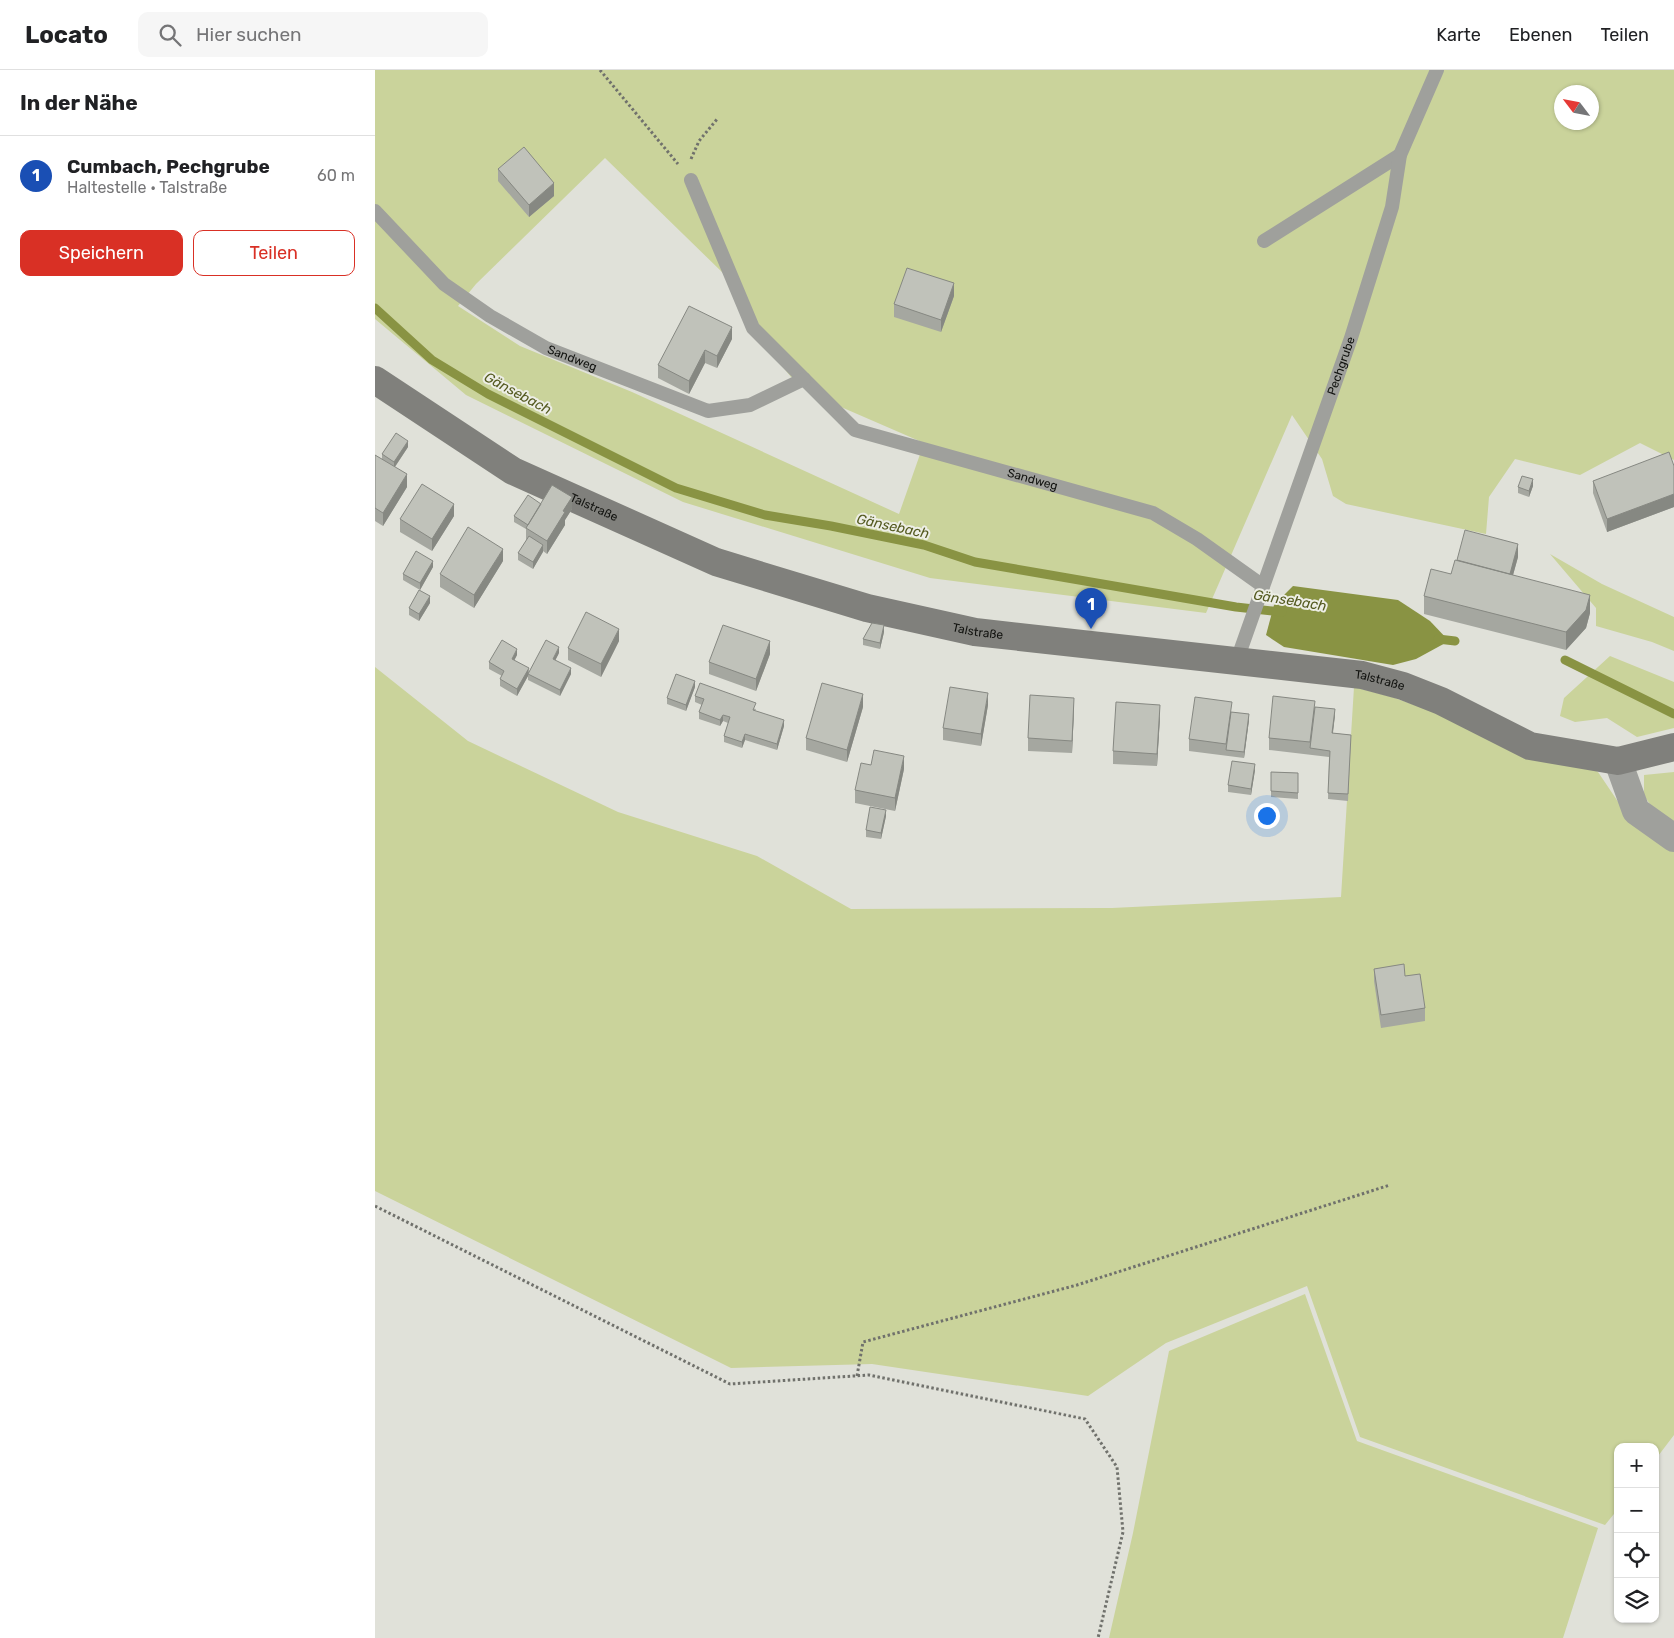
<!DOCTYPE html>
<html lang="de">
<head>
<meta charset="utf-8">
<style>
	body { margin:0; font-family:Rubik,sans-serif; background:#f6f6f6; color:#202124 }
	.controls { position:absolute; right:15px; bottom:15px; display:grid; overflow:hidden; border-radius:10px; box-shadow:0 1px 4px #0004 }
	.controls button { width:45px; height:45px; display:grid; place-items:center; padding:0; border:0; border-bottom:1px solid #e0e0e0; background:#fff; color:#202124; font:25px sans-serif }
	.compass { position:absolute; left:1179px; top:15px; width:45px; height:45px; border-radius:50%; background:#fff; box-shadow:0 1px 4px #0004; rotate:302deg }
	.you { position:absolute; left:891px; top:745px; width:18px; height:18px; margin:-12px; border:4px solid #fff; border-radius:50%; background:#1a73e8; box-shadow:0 0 0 8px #1a73e833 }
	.badge { display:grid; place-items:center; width:32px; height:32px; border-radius:50%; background:#d93025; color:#fff; font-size:16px; font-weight:700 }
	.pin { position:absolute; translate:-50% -41px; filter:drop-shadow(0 1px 2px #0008) }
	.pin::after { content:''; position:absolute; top:26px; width:18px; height:15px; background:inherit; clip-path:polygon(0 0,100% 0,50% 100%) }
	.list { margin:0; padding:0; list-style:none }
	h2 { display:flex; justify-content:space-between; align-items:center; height:65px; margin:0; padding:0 20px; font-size:21px }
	h2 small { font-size:16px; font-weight:400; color:#757577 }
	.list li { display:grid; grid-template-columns:32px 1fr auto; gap:15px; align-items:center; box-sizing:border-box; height:80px; padding:0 20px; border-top:1px solid #e0e0e0 }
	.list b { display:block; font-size:19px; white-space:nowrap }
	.list p { margin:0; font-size:16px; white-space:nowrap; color:#757577 }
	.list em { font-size:16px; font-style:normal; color:#757577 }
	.actions { display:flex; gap:10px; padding:15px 20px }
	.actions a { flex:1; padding:11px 0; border:1px solid #d93025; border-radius:10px; text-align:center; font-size:18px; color:#d93025 }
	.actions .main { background:#d93025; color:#fff }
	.icon { flex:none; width:28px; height:28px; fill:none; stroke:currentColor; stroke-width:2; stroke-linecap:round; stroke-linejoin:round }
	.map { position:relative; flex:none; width:1299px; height:1568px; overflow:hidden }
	header { display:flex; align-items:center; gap:30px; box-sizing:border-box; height:70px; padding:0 25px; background:#fff; border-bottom:1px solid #e0e0e0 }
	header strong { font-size:24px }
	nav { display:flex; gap:28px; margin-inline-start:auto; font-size:18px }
	.search { width:350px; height:45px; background:#f6f6f6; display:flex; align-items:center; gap:12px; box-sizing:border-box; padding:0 18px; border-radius:10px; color:#757577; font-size:19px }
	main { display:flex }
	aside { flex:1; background:#fff }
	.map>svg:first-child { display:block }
</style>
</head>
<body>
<header>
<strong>Locato</strong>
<div class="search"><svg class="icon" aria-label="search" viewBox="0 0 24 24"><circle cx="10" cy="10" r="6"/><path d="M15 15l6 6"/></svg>Hier suchen</div>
<nav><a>Karte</a><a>Ebenen</a><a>Teilen</a></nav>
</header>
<main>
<aside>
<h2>In der Nähe<small></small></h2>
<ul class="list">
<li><span class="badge" style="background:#1a4fb4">1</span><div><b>Cumbach, Pechgrube</b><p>Haltestelle · Talstraße</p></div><em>60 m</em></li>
</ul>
<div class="actions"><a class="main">Speichern</a><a>Teilen</a></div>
</aside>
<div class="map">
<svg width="1299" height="1568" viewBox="0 0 1299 1568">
	<rect width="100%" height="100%" fill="#e0e1d9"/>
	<path fill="#cad39b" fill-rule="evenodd" d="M0 0H1299V390L1265 373 1205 405 1140 389 1114 427 1111 464 971 434 958 426 947 389 917 345 831 543 555 508 308 432 91 325 0 249ZM1186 22H1216V52H1186ZM230 88 348 203 371 251 416 307 466 337 549 373 524 444 257 322 145 276 83 236 101 214Z
		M1175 484 1227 514 1299 547V581L1277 572 1221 556V538Z
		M1235 586 1299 612V658L1262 667 1232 648 1200 652 1185 646 1189 628Z
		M0 597 93 671 243 742 382 786 476 839 737 838 966 827 979 617 1017 627 1214 697 1223 702 1256 751 1299 780V1365L1280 1390V1377H1243V1439L1230 1455 985 1367 932 1216 791 1273 713 1326 497 1294 356 1298 0 1121Z
		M1299 702V759L1289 753 1269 726V705Z
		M930 1224 982 1371 1223 1458 1188 1568H734L758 1463 794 1281Z"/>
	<path fill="#899343" d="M918 516 1023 530 1055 551 1074 571 1041 589 1018 595 909 577 891 565 899 535Z"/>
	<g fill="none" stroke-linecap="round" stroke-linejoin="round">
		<path stroke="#899343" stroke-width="9" d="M0 238 57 290 113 324 301 418 390 445 456 456 549 475 600 492 861 537 907 542
			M1063 569 1080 571
			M1190 590 1299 644"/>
		<path stroke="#70716c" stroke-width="3" stroke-dasharray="2.5 2.5" stroke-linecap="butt" d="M225 0 303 94
			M316 89 324 71 343 48
			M0 1136 355 1314 494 1305 710 1349 742 1397 748 1462 723 1568
			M482 1306 488 1272 702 1215 1015 1115"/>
		<g stroke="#9fa09c" stroke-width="14">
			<path id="s1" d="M316 110 378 258 480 360 778 443 822 469 888 516"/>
			<path id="s2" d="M0 141 69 214 115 246 171 278 333 341 375 335 429 309"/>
			<path d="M889 171 1025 85"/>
			<path id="s3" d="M862 590 976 268 1017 137 1025 85 1062 0"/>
		</g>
		<path stroke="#9fa09c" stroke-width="28" d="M1243 691 1261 741 1299 768"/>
		<path stroke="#80807c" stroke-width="28" id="s4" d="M0 310 138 401 341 492 492 538 600 562 987 605 1028 616 1066 631 1155 676 1243 691 1299 677"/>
	</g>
	<path fill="#a5a7a0" d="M123 99 179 126 154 147 123 111Z
		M579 226 566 262 519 247V234Z
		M357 269 342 298 330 293 314 324 283 308V295Z
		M33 377 20 397 32 417 8 456 0 451V385L7 389V384Z
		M1299 396V437L1232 462 1218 423V411Z
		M1158 416 1154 427 1143 423V417Z
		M166 434 197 439 190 450V455L172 484 168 481 158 499 143 490V483L151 471V459L139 452V446Z
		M79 446 57 481 25 462V449Z
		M1143 487 1138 505 1215 543 1211 558 1191 580 1049 544V526L1076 504 1082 490Z
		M128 491 99 538 65 517V504Z
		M58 497 45 520 28 510V504Z
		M55 533 44 551 34 545V538Z
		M509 562 505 579 488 575V569Z
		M244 571 226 607 193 590V578Z
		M184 583 180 590 196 604 185 626 153 610V606L142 626 125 616V609L127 606 114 599V592L142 585 139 590 154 602Z
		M395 584 381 621 334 604V592Z
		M320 617 311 641 292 634V628Z
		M320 626 381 639 380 641 409 656 402 680 370 670 367 678 349 672V666L353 653 348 651 345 656 324 649V642L327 635 320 632Z
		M613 635 606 676 568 670V658Z
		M488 637 472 692 431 680V668Z
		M940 637 960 645 958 663 976 665 973 731 953 729 954 687 894 680V668Z
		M699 640 697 683 653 681V668Z
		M857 642 874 650 869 688 814 681V669Z
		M785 647 782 696 738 694V681Z
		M529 699 520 741 480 733V720Z
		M880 700 876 725 853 722V715Z
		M896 702 923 703V729L896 727Z
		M511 746 506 769 491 767V760Z
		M999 899 1030 906 1050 938V951L1006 958 999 911Z"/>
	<path fill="#868882" d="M179 113V126L154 147V135Z
		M579 213V226L566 262V250Z
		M357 257V269L342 298V286Z
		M330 280V293L314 324V311Z
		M33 371V377L19 398V392Z
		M32 404V417L8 456V443Z
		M1158 409V416L1154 427V421Z
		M1299 424V437L1232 462V449Z
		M197 427V439L190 450V455L172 484V471L188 441Z
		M79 434V446L57 481V469Z
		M1143 474V487L1133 523V510Z
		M168 475V482L158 499V492Z
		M128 479V491L99 538V525Z
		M58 491V497L45 520V513Z
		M1215 525V543L1211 558 1191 580V562Z
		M55 526V533L44 551V544Z
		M509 555V562L505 579V573Z
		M244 559V571L226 607V594Z
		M395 571V584L381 621V609Z
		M184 577V583L178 595V589Z
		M142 579V585L137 595V589Z
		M154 598 153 606 142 626V619Z
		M196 598V604L185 626V620Z
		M320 611V617L311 641V635Z
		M613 623V635L606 676V664Z
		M488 624V637L472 692V680Z
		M699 628V640L697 683V671Z
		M785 635V647L782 696V684Z
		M960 639V645L957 669V663Z
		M874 644V650L869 688V682Z
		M348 645V651L345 656V650Z
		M409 650V656L402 680V674Z
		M370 664V670L367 678V672Z
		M529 686V699L520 741V728Z
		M880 694V700L876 725V719Z
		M511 740V746L506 769V763Z"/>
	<path fill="#c0c2ba" stroke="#868882" d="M149 77 179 113 154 135 123 99Z
		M532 198 579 213 566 250 519 234Z
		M314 236 357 257 342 286 330 280 314 311 283 295Z
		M21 363 33 371 19 392 7 384Z
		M1294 382 1299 396V424L1232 449 1218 411Z
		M0 385 32 404 8 443 0 438Z
		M1147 406 1158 409 1154 421 1143 417Z
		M47 414 79 434 57 469 25 449Z
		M177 415 197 427 188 441 190 442 172 471 151 458Z
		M153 425 166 434 153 455 139 446Z
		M93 457 128 479 99 525 65 504Z
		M1090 460 1143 474 1135 504 1082 490Z
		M154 466 168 475 158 492 143 483Z
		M41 481 58 491 45 513 28 504Z
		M1080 490 1215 525 1211 540 1191 562 1049 526 1056 499 1076 504Z
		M44 520 55 526 44 544 34 538Z
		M211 542 244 559 226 594 193 578Z
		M497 553 509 555 505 573 488 569Z
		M348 555 395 571 381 609 334 592Z
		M127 570 142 579 137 589 154 598 142 619 125 609 129 601 114 592Z
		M171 570 184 577 178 589 196 598 185 620 153 604Z
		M301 604 320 611 311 635 292 628Z
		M325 613 381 633 378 640 409 650 402 674 370 664 367 672 349 666 355 647 348 645 345 650 324 642 329 629 320 626Z
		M447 613 488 624 472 680 431 668Z
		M575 617 613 623 606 664 568 658Z
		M655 625 699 628 697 671 653 668Z
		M898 626 940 631 935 672 894 668Z
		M820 627 857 632 851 674 814 669Z
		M741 632 785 635 782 684 738 681Z
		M940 637 960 639 957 663 976 665 973 724 953 723 955 681 935 678Z
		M856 642 874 644 869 682 851 680Z
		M499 680 529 686 520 728 480 720 486 693 496 695Z
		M857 691 880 694 876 719 853 715Z
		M896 702 923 703V723L896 721Z
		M495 737 511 740 506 763 491 760Z
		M1029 894 1030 906 1045 904 1050 938 1006 945 999 899Z"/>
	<g text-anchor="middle" stroke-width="4" stroke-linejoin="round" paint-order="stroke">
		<g font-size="12" fill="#11120f" stroke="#edeee6">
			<text dy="4" stroke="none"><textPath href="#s2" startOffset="249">Sandweg</textPath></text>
			<text dy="4" stroke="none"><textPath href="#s3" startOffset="312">Pechgrube</textPath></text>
			<text dy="4" stroke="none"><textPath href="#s1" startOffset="489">Sandweg</textPath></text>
			<text dy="4" stroke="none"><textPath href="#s4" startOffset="254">Talstraße</textPath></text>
			<text dy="4" stroke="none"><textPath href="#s4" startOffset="659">Talstraße</textPath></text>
			<text dy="4" stroke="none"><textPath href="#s4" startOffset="1064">Talstraße</textPath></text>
		</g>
		<g font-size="14" font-style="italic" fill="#545a20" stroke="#edeee6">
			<text transform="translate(143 323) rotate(28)" y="5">Gänsebach</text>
			<text transform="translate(518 456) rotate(12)" y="5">Gänsebach</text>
			<text transform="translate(915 530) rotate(9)" y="5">Gänsebach</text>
		</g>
	</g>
</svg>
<div class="controls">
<button>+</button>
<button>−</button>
<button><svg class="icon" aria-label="locate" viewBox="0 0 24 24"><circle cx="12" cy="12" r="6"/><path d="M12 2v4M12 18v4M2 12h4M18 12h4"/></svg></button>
<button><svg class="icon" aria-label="layers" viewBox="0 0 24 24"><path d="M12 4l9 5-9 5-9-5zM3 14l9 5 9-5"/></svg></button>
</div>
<svg class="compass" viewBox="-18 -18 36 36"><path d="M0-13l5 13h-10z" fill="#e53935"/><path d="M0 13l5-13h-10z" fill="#757577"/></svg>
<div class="you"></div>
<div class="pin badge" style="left:716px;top:559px;background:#1a4fb4">1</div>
</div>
</main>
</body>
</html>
